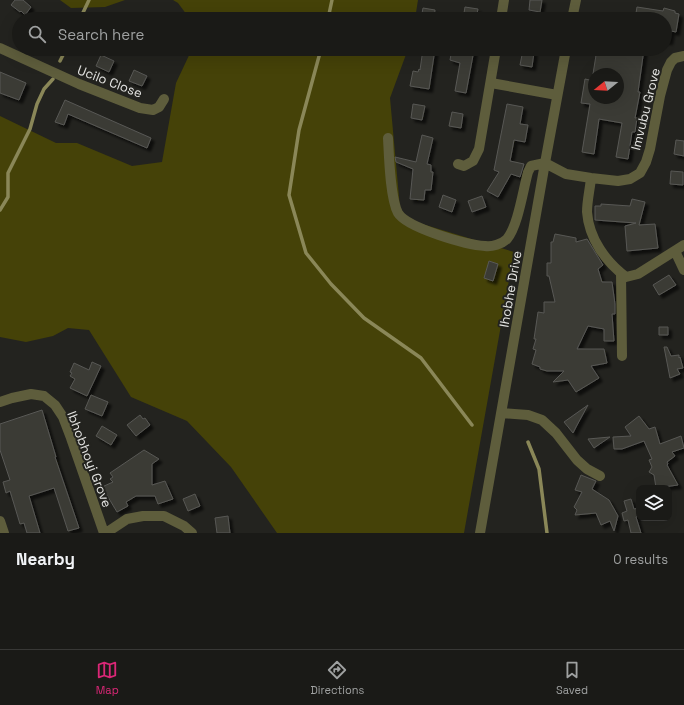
<!DOCTYPE html>
<html lang="en">
<head>
<meta charset="utf-8">
<style>
	body { margin:0; font-family:"Space Grotesk",sans-serif; background:#232320; color:#f1f3f6 }
	.controls { position:absolute; right:12px; bottom:12px; display:grid; overflow:hidden; border-radius:8px; box-shadow:0 4px 16px #0002 }
	.controls button { width:36px; height:36px; display:grid; place-items:center; padding:0; border:0; border-bottom:1px solid #383836; background:#1a1a17; color:#f1f3f6; font:20px sans-serif }
	.compass { position:absolute; left:588px; top:68px; width:36px; height:36px; border-radius:50%; background:#1a1a17; box-shadow:0 4px 16px #0002; rotate:252deg }
	.list { margin:0; padding:0; list-style:none }
	h2 { display:flex; justify-content:space-between; align-items:center; height:52px; margin:0; padding:0 16px; font-size:17px }
	h2 small { font-size:13px; font-weight:400; color:#9fa1a1 }
	.icon { flex:none; width:22px; height:22px; fill:none; stroke:currentColor; stroke-width:2; stroke-linecap:round; stroke-linejoin:round }
	.map { position:relative; flex:none; width:684px; height:533px; overflow:hidden }
	.search { position:absolute; background:#1a1a17; box-shadow:0 4px 16px #0002; left:12px; right:12px; top:12px; height:44px; display:flex; align-items:center; gap:10px; box-sizing:border-box; padding:0 14px; border-radius:22px; color:#9fa1a1; font-size:15px }
	.sheet { height:116px; background:#1a1a17 }
	nav { display:flex; justify-content:space-around; align-items:center; box-sizing:border-box; height:56px; border-top:1px solid #383836; background:#1a1a17; font-size:11px; color:#9fa1a1 }
	nav a { display:grid; justify-items:center; gap:2px }
	nav .on { color:#db2777 }
	.map>svg:first-child { display:block }
</style>
</head>
<body>
<div class="map">
<svg width="684" height="533" viewBox="0 0 684 533">
	<defs>
		<filter id="shadow"><feDropShadow dx="3.5" dy="3.5" stdDeviation="1" flood-color="#0009"/></filter>
	</defs>
	<rect width="100%" height="100%" fill="#23231f"/>
	<path fill="#454208" d="M60 0H125L105 7 71 8Z
		M173 0H418L415 19H190L178 3Z
		M192 49H408L390 98 400 208 405 215 419 223 514 252 464 533H277L231 467 187 421 131 397 89 330 68 328 53 336 26 342 0 337V116L56 143H77L132 166 162 162 176 83Z"/>
	<g fill="none" stroke-linecap="round" stroke-linejoin="round">
		<path stroke="#8a8758" stroke-width="3.5" d="M80 19 89 0
			M328 19 332 0
			M321 49 299 130 289 195 306 253 331 284 364 318 421 358 472 425
			M60 61 66 49
			M0 210 8 197V173L30 129 37 104 44 89 53 79
			M528 442 539 469 547 533"/>
	</g>
	<path fill="#3a3a36" stroke="#585854" filter="url(#shadow)" d="M15 0H23L31 7 25 15 21 11 20 12 11 5Z
		M530 0H542L540 12 529 10Z
		M465 7 478 9 476 19H463Z
		M637 7 663 11 664 8 675 11V13L679 14 676 32 671 31 669 41H665V19H635Z
		M423 8 435 10 434 19H421Z
		M423 49H435L429 89 410 86 413 71 418 72 419 69 420 70Z
		M452 49 474 50 466 93 455 91 460 63 450 60Z
		M597 49H644L638 92H640L635 118H637L635 132H632L628 159 616 157 622 123 599 119 594 154 582 152 590 104 581 103 585 79 594 81V98H618V74H593Z
		M523 50 534 52 532 67 520 65Z
		M101 55 114 61 109 72 96 66Z
		M134 70 147 76 142 86 129 81Z
		M0 72 26 83 19 100 0 93Z
		M65 100 151 138 147 148 68 114 64 125 55 122Z
		M413 104 425 106 422 120 411 118Z
		M507 104 523 107 520 124 528 125 525 142 514 140 510 161 524 164 520 177 511 174 498 197 487 191 499 172 494 170Z
		M452 112 463 114 461 128 449 126Z
		M422 135 433 138 427 164 431 165V172H433L431 190H425L424 200 410 199 413 169 396 162 395 157 416 162Z
		M676 140 684 141V156L674 154Z
		M671 171 683 172V185L670 184Z
		M443 195 456 200 452 212 439 207Z
		M482 196 486 207 472 212 468 201Z
		M632 199 645 202 639 225 655 224 658 248 627 251 625 226 636 223 595 220V206H601V204L630 206Z
		M555 234 576 238V242L587 239 603 265 598 269 602 282H612L615 304V314H612L614 341H604V329L588 326 577 349H604L607 363 591 366 599 378 576 392 568 380 553 382 564 371H547L540 369V367L532 364 536 350 533 349 536 339H534L538 312 544 313V302H555L549 276H547V263H551V242H553Z
		M489 261 498 264 493 281 484 278Z
		M669 275 676 285 659 295 653 285Z
		M659 327H668V335H659Z
		M664 347H667L671 356 679 355V358L680 357 683 368 677 369 680 374 670 378Z
		M92 362 101 366 87 396 70 388 75 379 70 376 72 373 70 372 74 363 89 370Z
		M91 395 108 402 102 416 85 409Z
		M588 405 576 427 573 433 564 422Z
		M42 410 56 457H55L79 528 68 531 54 488 29 496 40 533H27L24 523 20 524 10 491 6 493 3 482 10 480 0 450V424Z
		M140 415 143 419 145 418 150 425 136 436 127 425Z
		M639 416 649 429 655 427 660 444 681 436 684 448 672 452 675 456 667 462 668 464 667 465 678 485 656 488 654 475 649 472 652 467 649 460 652 459 644 441 622 449H614L613 437 631 436 625 427Z
		M102 426 117 435 111 445 96 436Z
		M610 437 594 448 588 439Z
		M144 450 159 459 152 464V485L165 481 173 499 158 504 155 496H136L126 502 128 506 117 512 102 487 113 482 110 479 113 477 110 473Z
		M581 475 596 481 592 489 609 500 618 516 614 531 610 521 601 525 596 513 575 515 577 510 574 507 582 492 575 490Z
		M195 494 200 506 188 511 183 499Z
		M631 499 634 509 639 508V516L636 517 641 533H631L628 520 624 521 622 513 627 511 624 501Z
		M228 516 230 533H217L215 518Z"/>
	<g fill="none" stroke-linecap="round" stroke-linejoin="round">
		<path stroke="#5e5d3c" stroke-width="10" d="M501 19 504 0
			M572 19 576 0
			M0 48 79 84 140 108 153 110 159 107 164 99
			M491 83 557 95
			M388 138C389 156 390 198 398 213 407 228 467 245 485 246 492 247 502 244 507 239 518 226 523 190 528 172L531 166 545 163 566 174 591 178 618 181 630 179 640 173 646 162 650 149 660 96 667 70 671 62 675 58 684 56
			M458 164 464 166 473 161 479 149 496 49
			M591 178C590 189 587 201 587 212 589 239 606 262 626 277L638 274 684 245
			M675 251 684 270
			M621 273 622 356
			M0 402 12 398 31 394 44 396 55 405 63 417 71 438 104 533
			M502 413 528 415 542 420 556 433 577 460 587 469 600 476
			M0 521 4 533
			M106 533 127 519 143 516H164L184 526 192 533
			M480 533 545 163 566 49"/>
	</g>
	<g text-anchor="middle" stroke-width="4" stroke-linejoin="round" paint-order="stroke">
		<g font-size="13" fill="#e5e5e3" stroke="#23231f">
			<text transform="translate(110 81) rotate(21)" y="5">Ucilo Close</text>
			<text transform="translate(645 109) rotate(-76)" y="5">Imvubu Grove</text>
			<text transform="translate(510 289) rotate(-80)" y="5">Ihobhe Drive</text>
			<text transform="translate(90 459) rotate(69)" y="5">Ibhobhoyi Grove</text>
		</g>
	</g>
</svg>
<div class="controls">
<button><svg class="icon" aria-label="layers" viewBox="0 0 24 24"><path d="M12 4l9 5-9 5-9-5zM3 14l9 5 9-5"/></svg></button>
</div>
<svg class="compass" viewBox="-18 -18 36 36"><path d="M0-13l5 13h-10z" fill="#e53935"/><path d="M0 13l5-13h-10z" fill="#9fa1a1"/></svg>
<div class="search"><svg class="icon" aria-label="search" viewBox="0 0 24 24"><circle cx="10" cy="10" r="6"/><path d="M15 15l6 6"/></svg>Search here</div>
</div>
<section class="sheet">
<h2>Nearby<small>0 results</small></h2>
<ul class="list">
</ul>
</section>
<nav>
<a class="on"><svg class="icon" aria-label="map" viewBox="0 0 24 24"><path d="M3 6l6-2 6 2 6-2v14l-6 2-6-2-6 2zM9 4v14M15 6v14"/></svg>Map</a>
<a><svg class="icon" aria-label="directions" viewBox="0 0 24 24"><path d="M12 3l9 9-9 9-9-9zM9 14v-3h6M13 9l2 2-2 2"/></svg>Directions</a>
<a><svg class="icon" aria-label="saved" viewBox="0 0 24 24"><path d="M7 4h10v16l-5-4-5 4z"/></svg>Saved</a>
</nav>
</body>
</html>
